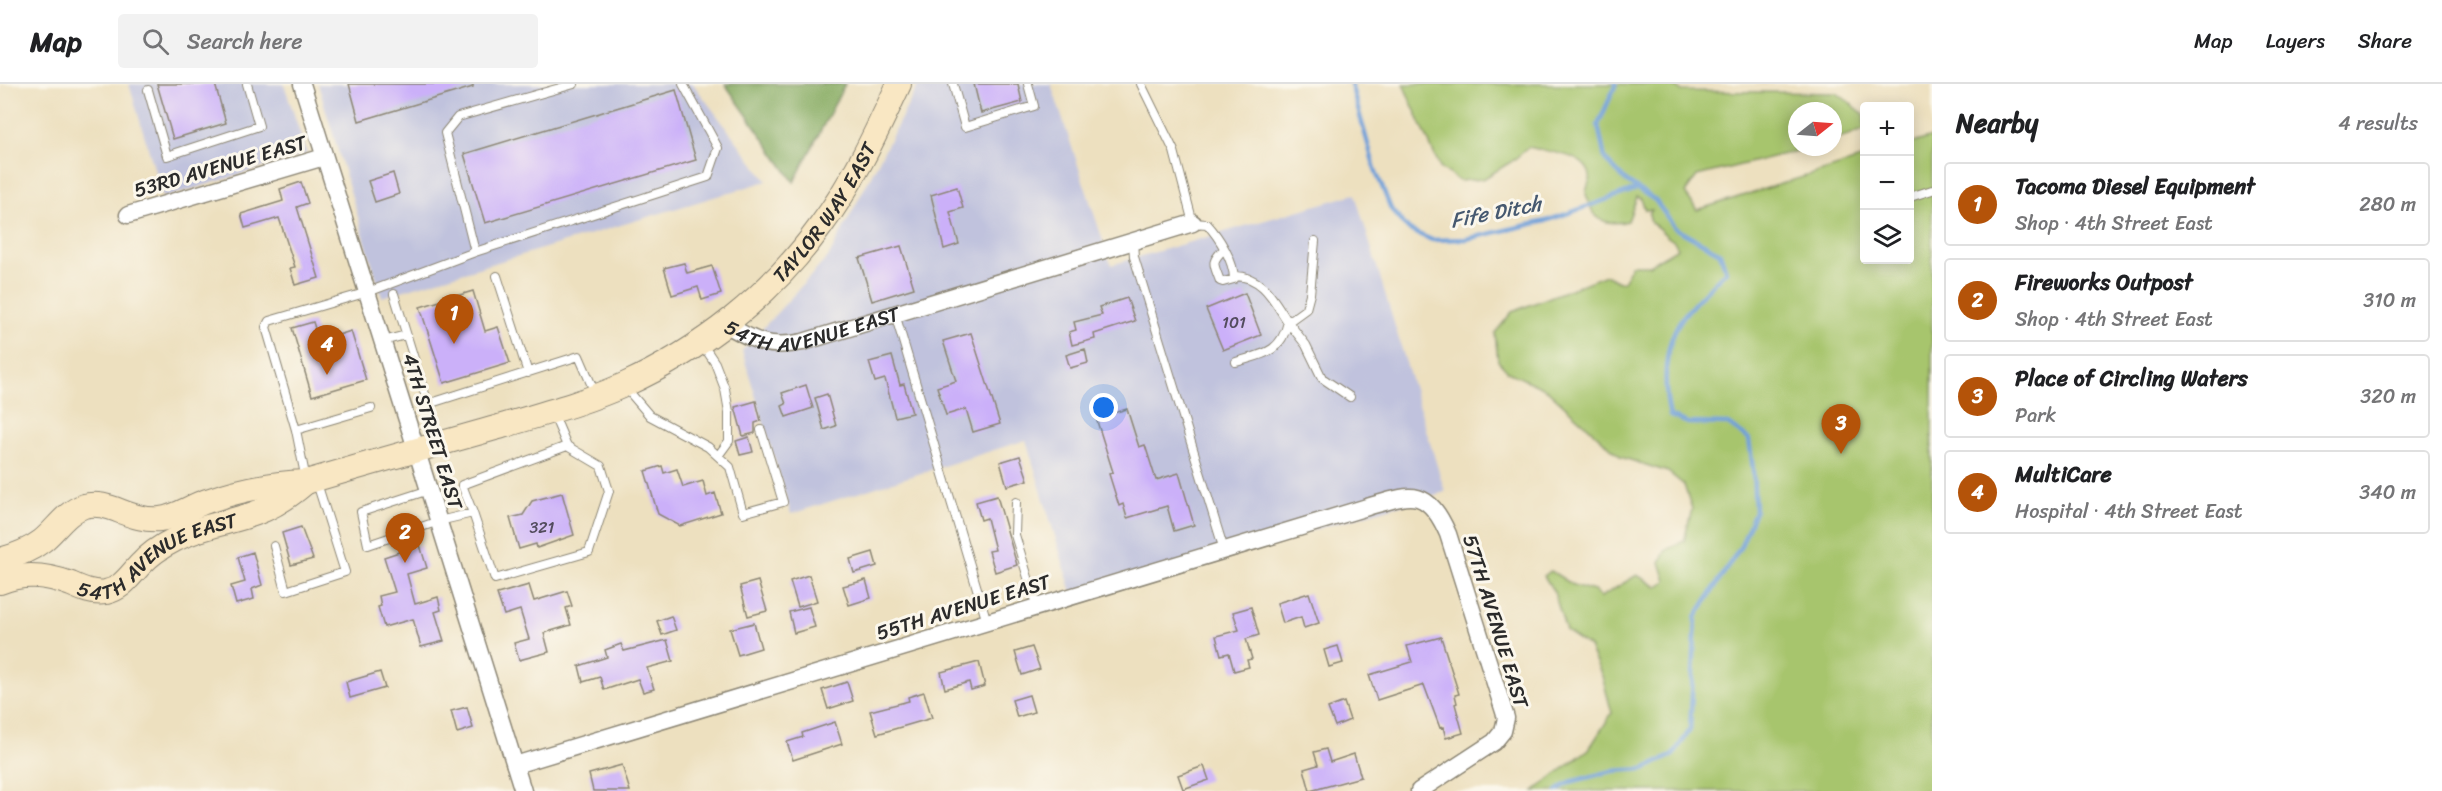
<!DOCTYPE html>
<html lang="en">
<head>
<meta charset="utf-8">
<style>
	body { margin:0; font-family:Sriracha,sans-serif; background:#f2f2f2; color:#202124 }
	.controls { position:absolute; right:18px; top:18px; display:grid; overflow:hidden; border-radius:6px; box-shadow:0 3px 15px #0003 }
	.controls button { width:54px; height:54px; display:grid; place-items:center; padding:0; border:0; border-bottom:2px solid #e0e0e0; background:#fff; color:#202124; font:30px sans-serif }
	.compass { position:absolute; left:1788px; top:18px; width:54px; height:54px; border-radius:50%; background:#fff; box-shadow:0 3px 15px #0003; rotate:73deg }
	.you { position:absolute; left:1104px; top:324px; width:21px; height:21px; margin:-15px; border:4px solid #fff; border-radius:50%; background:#1a73e8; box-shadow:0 0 0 9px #1a73e833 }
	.badge { display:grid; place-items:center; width:39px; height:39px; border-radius:50%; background:#b45309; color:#fff; font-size:20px; font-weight:700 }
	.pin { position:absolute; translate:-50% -50px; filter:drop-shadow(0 2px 3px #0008) }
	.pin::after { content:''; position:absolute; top:32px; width:21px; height:18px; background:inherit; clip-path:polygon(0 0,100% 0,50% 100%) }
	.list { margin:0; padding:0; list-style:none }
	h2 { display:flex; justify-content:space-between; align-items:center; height:78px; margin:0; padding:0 24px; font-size:26px }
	h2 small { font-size:20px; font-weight:400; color:#757577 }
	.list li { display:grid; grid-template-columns:39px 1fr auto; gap:18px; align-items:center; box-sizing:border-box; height:84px; margin:0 12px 12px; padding:0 12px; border:2px solid #e0e0e0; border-radius:6px }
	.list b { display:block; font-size:22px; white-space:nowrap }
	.list p { margin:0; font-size:20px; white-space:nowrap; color:#757577 }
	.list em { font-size:20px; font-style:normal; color:#757577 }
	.icon { flex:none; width:33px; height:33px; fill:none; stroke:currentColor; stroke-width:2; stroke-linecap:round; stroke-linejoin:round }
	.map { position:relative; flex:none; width:1932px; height:707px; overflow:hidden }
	header { display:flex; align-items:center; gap:36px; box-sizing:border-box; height:84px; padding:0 30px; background:#fff; border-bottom:2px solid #e0e0e0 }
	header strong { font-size:28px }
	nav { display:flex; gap:33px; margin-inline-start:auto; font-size:21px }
	.search { width:420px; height:54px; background:#f2f2f2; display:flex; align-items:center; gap:15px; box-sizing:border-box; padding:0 21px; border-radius:6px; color:#757577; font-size:22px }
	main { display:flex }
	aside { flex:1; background:#fff }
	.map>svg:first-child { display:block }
</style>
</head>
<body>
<header>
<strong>Map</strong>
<div class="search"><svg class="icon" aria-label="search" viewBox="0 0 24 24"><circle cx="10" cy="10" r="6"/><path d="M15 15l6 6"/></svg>Search here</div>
<nav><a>Map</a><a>Layers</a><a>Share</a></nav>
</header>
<main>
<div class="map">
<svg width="1932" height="707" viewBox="0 0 1932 707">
	<rect width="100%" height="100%" fill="#fbf7ec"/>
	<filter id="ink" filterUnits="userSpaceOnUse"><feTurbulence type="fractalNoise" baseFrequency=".0167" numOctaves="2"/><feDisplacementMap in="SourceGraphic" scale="12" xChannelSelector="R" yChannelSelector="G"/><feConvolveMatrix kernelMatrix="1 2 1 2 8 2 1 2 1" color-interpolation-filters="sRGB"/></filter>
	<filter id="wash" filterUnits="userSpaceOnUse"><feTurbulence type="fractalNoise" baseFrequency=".008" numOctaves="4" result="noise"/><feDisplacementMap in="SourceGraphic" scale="24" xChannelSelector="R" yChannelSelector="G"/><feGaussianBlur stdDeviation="1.35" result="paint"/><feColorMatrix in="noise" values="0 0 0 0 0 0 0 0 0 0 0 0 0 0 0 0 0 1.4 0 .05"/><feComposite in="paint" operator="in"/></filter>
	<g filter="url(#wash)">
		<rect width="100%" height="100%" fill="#ede0bf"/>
		<path fill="#c0c2dd" d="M129 0H284L307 70 163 114Z
			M318 0H693L767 97 382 213Z
			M919 0H1051L1111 181 1355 110 1445 408 1074 515 1026 356 791 430 742 267 829 172Z"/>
		<path fill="#a7c56d" stroke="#69784c" stroke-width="1.5" d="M1403 0H1671L1682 7 1837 9 1864 30V46L1833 56V27H1797V63H1812L1697 92 1685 109 1697 126 1864 74V176H1910V60L1932 53V707H1534L1589 665 1612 629 1602 592 1589 563 1566 547 1554 508 1544 492 1551 487 1573 501 1594 507 1601 513 1637 491 1657 503 1666 497 1660 478 1666 466 1684 457 1692 425 1684 401 1668 388 1621 373 1547 306 1508 288 1498 277 1495 249 1512 228 1606 191 1618 198 1624 197 1631 181H1649L1678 164 1674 157C1664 152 1661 144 1651 139L1649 130 1652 126H1645L1641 115 1637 113 1628 137C1612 141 1597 140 1590 122 1589 118 1586 112 1586 109 1587 100 1593 95 1588 86 1579 69 1546 68 1529 63L1511 78 1483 95 1459 97 1440 83Z"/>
		<path fill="#85aa60" stroke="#586a46" stroke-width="1.5" d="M725 0H845L794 98Z"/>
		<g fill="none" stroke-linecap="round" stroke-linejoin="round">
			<path stroke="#6e9fd8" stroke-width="4.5" d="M1351 0 1375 85 1391 125 1409 146 1432 156 1466 155 1546 137 1637 105
				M1557 707 1570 698 1612 687 1644 685 1673 671 1690 646 1696 533 1741 462 1755 427 1753 385 1749 355 1728 340 1688 339 1670 332C1663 302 1663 261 1682 234 1695 217 1711 202 1726 187L1720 169 1675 144 1655 116 1627 98 1605 75 1598 41 1616 0"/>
		</g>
		<g id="blocks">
			<path fill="#cbb0f9" d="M157 0H215L226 39 173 55Z
				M349 0H473V3L359 37Z
				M974 0H1018L1022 18 981 29Z
				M676 6 696 76 485 139 464 70Z
				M393 89 399 110 375 118 368 97Z
				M301 98 308 119 297 123 319 194 295 201 290 184 295 183 279 134 245 144 241 130 283 117 280 105Z
				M957 103 963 124 950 128 959 160 944 165 931 111Z
				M901 162 914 204 872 217 859 174Z
				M684 179 687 189 712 182 721 210 702 216 698 203 672 211 664 184Z
				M473 207 485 247 498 243 510 279 444 299 420 223Z
				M1245 209 1261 251 1223 266 1206 225Z
				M1127 214 1135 237 1094 250 1095 255 1072 261 1069 248 1076 246 1074 238 1102 231 1099 223Z
				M313 238 319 257 351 247 366 296 312 312 292 244Z
				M971 249 1000 340 973 348 966 325 946 331 937 303 956 297 943 257Z
				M1085 265 1088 279 1070 284 1066 271Z
				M892 272 900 301 904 300 912 329 895 333 885 295 875 298 869 278Z
				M806 301 813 324 786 333 782 322 786 320 782 309Z
				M827 310 836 342 824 346 815 314Z
				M756 317 761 337 755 339V349L743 352 735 323Z
				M1127 325 1139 363 1145 361 1156 396 1179 389 1194 441 1174 447 1167 422 1127 434 1123 420 1119 422 1109 390 1113 388 1096 334Z
				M749 353 753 368 740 371 736 357Z
				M1020 372 1028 396 1007 402 1000 378Z
				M662 382 664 389 677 385 683 403 703 397 707 412 715 409 721 429 680 442 658 430 645 387Z
				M562 409 574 451 537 464 536 460 519 465 510 434 523 431 532 417Z
				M997 412 1017 481 995 488 989 467 995 466 987 434 981 436 976 418Z
				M301 443 313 475 291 481 282 449Z
				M420 461 427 484 407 490 415 520 438 513 441 526 435 528 444 557 421 563 413 535 384 543 378 523 381 522 379 512 395 508 384 473Z
				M253 468 262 501 252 505 254 515 236 520 231 502 245 498 238 473Z
				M873 468 877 482 854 489 850 475Z
				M809 491 817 517 798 523 790 497Z
				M866 496 871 514 849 521 843 502Z
				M758 497 767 527 748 532 740 502Z
				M529 501 534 517 567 507 572 522 566 524 571 541 544 549 549 568 519 576 514 559 529 555 520 526 504 531 497 510Z
				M1309 509 1319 539 1304 544 1301 533 1283 539 1277 519Z
				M809 523 815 543 794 549 789 528Z
				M1251 523 1259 551 1246 555 1252 575 1247 576 1249 583 1234 587 1229 569 1221 571 1216 552 1239 546 1233 528Z
				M671 532 676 546 662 551 657 537Z
				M754 539 761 564 738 571 730 545Z
				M1441 553 1459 610 1455 611 1457 619 1455 620 1463 649 1446 654 1443 643 1440 644 1424 601 1377 616 1369 591 1412 578 1407 562Z
				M667 556 673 577 647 584 654 605 643 608 638 595 604 606 600 593 583 598 579 582 607 573 605 566 621 560 624 567Z
				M1338 562 1343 579 1329 583 1324 566Z
				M1032 563 1040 585 1022 591 1015 568Z
				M979 578 985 602 971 606 969 598 945 605 941 588Z
				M380 588 385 604 350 614 346 598Z
				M847 598 853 617 828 625 822 606Z
				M924 608 932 634 877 650 870 627 909 617 908 613Z
				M1029 611 1034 628 1017 633 1012 616Z
				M1344 618 1350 636 1335 642 1328 624Z
				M467 623 473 644 457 649 451 627Z
				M835 638 842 660 793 676 787 658 803 653 802 649Z
				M1326 665 1330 678 1354 670 1361 693 1310 707 1304 685 1318 681 1314 668Z
				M622 681 630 707H593L589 690Z
				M1204 682 1209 696 1183 705 1178 691Z"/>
		</g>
	</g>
	<g filter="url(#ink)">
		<use href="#blocks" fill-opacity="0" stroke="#8c8675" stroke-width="1.5"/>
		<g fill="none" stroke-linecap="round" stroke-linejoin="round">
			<g stroke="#8c8675" stroke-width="10">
				<path id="service" d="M953 0 965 43 1034 22 1028 0
					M1141 0 1174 67 1193 139 1207 140C1219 153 1234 177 1234 195L1223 198 1220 197C1214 180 1210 179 1223 166
					M148 6 167 72 259 42 247 0
					M1910 113 1932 106
					M1133 157 1134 173 1224 466
					M1315 157 1310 210 1306 225 1288 238 1306 261 1322 294 1350 313
					M475 168 445 49 458 33 574 0
					M497 192 528 289
					M1235 192C1263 192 1274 217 1288 238 1281 269 1263 270 1236 278
					M394 210 428 320 579 272 595 309
					M895 230 987 538
					M383 257 406 251
					M701 258 715 279 725 305 729 328V357L718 372
					M626 304 650 332 708 363 730 383 743 429 783 418 761 346
					M296 346 371 324
					M306 396 296 346 266 243 269 237 368 208 475 168 708 93 718 64 683 0
					M429 406 361 428 368 461 439 437 473 429 495 495 589 468 609 407 601 382 567 362 553 329
					M1016 418 1015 451 1037 523
					M473 429 462 401 567 362
					M274 462 286 507 345 488 316 396"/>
			</g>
			<g stroke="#8c8675" stroke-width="19">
				<g id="minor">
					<path d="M302 0 523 707"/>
					<path d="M128 131 324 73"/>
					<path id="s1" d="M725 240C755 257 768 265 803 258L1193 139"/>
					<path d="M515 681 1364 424C1409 411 1426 400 1448 450L1506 634 1503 647 1494 658 1419 707"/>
				</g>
			</g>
			<g stroke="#8c8675" stroke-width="26">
				<g id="secondary">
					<path id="s2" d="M0 476C15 472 29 467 42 457 56 446 66 428 84 422 108 415 130 438 160 435 177 433 191 422 207 417 239 406 272 399 306 398 370 379 435 361 499 343 541 330 584 319 624 301 701 266 770 212 820 143 853 99 876 49 899 0"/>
					<path id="s3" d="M0 498C24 488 47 491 71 500 82 505 93 510 106 508 123 504 129 492 141 480 150 470 162 462 174 456 200 442 229 439 256 429 275 422 291 411 306 398"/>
				</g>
			</g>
			<use href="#service" stroke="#fff" stroke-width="8"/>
			<use href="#minor" stroke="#fff" stroke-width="16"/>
			<use href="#secondary" stroke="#f9e7c3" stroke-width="24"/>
		</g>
	</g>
	<g text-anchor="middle" stroke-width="6" stroke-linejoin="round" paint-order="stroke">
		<g font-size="16" fill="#534c5e">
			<text x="1234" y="244">101</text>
			<text x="542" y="449">321</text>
		</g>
		<g font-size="20" fill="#2b2b2b" stroke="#fbf7ec">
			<text transform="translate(220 82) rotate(-16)" y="7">53RD AVENUE EAST</text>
			<text dy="7" stroke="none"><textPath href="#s2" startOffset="933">TAYLOR WAY EAST</textPath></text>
			<text dy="7" stroke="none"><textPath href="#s1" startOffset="92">54TH AVENUE EAST</textPath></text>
			<text transform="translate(433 347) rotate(73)" y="7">4TH STREET EAST</text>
			<text dy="7" stroke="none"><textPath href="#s3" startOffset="171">54TH AVENUE EAST</textPath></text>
			<text transform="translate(963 523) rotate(-17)" y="7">55TH AVENUE EAST</text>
			<text transform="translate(1496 537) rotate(73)" y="7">57TH AVENUE EAST</text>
		</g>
		<g font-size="21" font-style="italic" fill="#465970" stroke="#fbf7ec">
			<text transform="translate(1496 128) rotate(-11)" y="7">Fife Ditch</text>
		</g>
	</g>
</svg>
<div class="controls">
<button>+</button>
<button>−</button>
<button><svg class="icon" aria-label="layers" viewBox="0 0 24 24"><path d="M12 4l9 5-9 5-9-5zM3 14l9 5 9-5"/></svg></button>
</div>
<svg class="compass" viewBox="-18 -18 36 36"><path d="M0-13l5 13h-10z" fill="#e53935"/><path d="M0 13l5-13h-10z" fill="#757577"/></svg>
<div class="you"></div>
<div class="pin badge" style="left:454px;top:260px">1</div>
<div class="pin badge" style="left:405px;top:479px">2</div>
<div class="pin badge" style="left:1841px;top:370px">3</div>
<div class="pin badge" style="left:327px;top:291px">4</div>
</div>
<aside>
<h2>Nearby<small>4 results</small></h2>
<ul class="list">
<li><span class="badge">1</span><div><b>Tacoma Diesel Equipment</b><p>Shop · 4th Street East</p></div><em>280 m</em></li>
<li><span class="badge">2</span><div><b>Fireworks Outpost</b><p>Shop · 4th Street East</p></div><em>310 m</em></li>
<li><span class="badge">3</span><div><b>Place of Circling Waters</b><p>Park</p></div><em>320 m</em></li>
<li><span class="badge">4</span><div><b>MultiCare</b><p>Hospital · 4th Street East</p></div><em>340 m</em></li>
</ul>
</aside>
</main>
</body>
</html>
